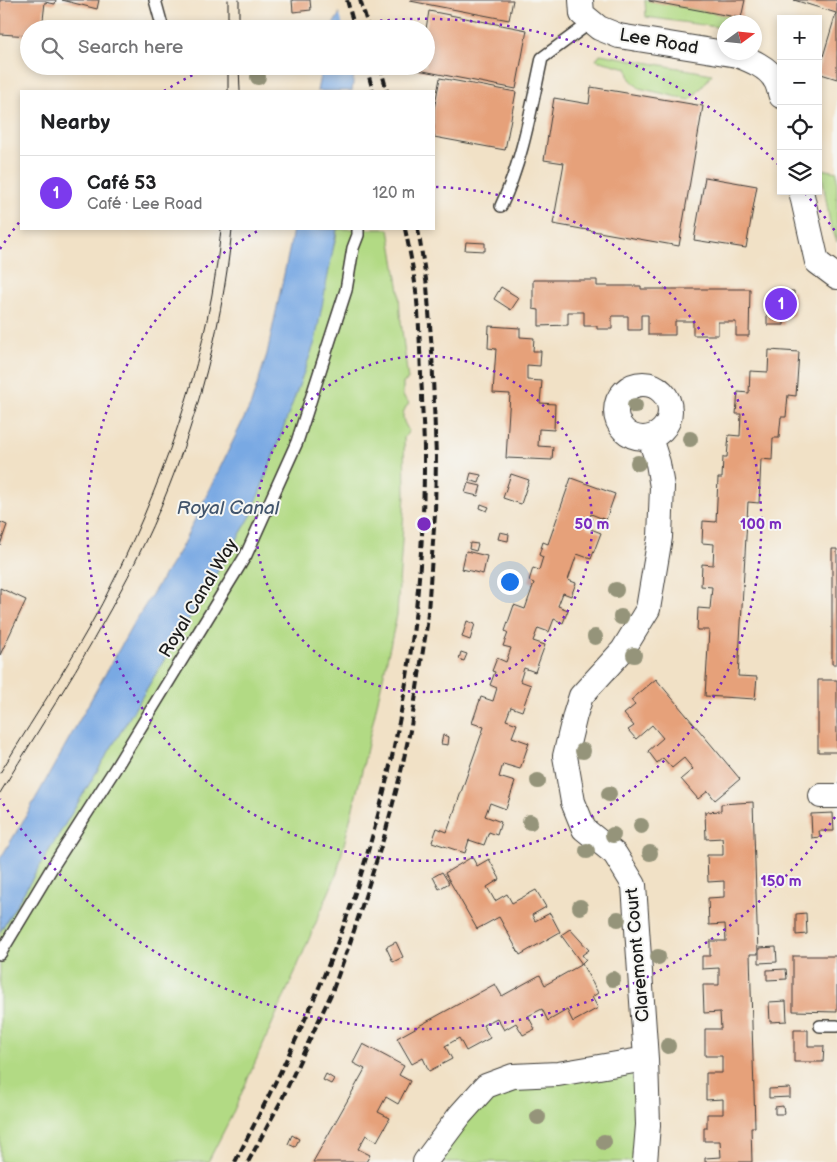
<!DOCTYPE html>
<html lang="en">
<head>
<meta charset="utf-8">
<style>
	body { margin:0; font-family:"Balsamiq Sans",sans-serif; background:#f6f6f6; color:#202124 }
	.controls { position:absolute; right:15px; top:15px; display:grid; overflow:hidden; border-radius:0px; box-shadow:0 2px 8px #0003 }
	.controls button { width:45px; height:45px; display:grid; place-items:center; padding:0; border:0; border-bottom:1px solid #e0e0e0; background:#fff; color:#202124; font:25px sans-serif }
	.compass { position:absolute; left:717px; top:15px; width:45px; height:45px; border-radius:50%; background:#fff; box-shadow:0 2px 8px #0003; rotate:75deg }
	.you { position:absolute; left:509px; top:581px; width:18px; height:18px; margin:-12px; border:4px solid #fff; border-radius:50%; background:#1a73e8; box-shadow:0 0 0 8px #1a73e833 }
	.badge { display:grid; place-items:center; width:32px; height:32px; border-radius:50%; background:#7c3aed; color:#fff; font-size:16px; font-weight:700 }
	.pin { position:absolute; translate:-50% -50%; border:2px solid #fff; box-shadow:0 1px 5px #0006 }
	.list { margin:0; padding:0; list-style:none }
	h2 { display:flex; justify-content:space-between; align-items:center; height:65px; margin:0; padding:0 20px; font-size:21px }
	h2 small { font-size:16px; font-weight:400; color:#757577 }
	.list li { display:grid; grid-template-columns:32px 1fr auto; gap:15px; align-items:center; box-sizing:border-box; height:75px; padding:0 20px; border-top:1px solid #e0e0e0 }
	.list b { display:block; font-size:19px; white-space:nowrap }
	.list p { margin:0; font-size:16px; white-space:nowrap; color:#757577 }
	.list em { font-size:16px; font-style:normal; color:#757577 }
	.icon { flex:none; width:28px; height:28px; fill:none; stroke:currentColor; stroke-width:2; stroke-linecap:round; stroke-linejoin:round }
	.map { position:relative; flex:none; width:837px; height:1162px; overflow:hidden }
	.search { position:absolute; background:#fff; box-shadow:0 2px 8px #0003; left:20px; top:20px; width:415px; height:55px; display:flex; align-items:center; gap:12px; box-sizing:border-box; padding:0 18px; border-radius:28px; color:#757577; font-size:19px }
	.panel { position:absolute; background:#fff; box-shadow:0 2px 8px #0003; left:20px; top:90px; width:415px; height:140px; border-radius:0px }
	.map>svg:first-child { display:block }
</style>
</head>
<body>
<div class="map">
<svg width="837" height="1162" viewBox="0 0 837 1162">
	<rect width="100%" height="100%" fill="#f6f6f2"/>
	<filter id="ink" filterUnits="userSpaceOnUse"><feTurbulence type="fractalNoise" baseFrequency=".02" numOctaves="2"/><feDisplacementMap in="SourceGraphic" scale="10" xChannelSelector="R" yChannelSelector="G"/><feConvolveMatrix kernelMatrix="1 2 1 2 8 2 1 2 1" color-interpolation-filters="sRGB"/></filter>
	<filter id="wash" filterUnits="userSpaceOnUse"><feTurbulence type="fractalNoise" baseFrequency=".0096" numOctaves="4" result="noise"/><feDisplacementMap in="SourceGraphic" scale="20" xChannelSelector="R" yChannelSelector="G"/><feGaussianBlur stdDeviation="1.12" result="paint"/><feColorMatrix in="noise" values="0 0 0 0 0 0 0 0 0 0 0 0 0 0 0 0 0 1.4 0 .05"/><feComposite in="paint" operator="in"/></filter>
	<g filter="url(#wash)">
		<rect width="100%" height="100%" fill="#f1e1c6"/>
		<path fill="#b2da84" stroke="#677b50" d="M645 0 741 18 740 22H724V28L646 17Z
			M600 54 712 74 703 86 690 100 639 88 630 79 627 68 596 60Z
			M821 169 837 172V242L830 223Z
			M337 229H389L399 291 400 313 408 380 403 383V396L409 403C400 414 402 420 409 431L404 438 405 495 397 615 361 775 337 873 295 972 231 1117 208 1162H0V932L251 516 336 239Z
			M645 1060V1162H425L486 1086Z"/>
		<path fill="#79a9e3" stroke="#4a6280" d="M341 0 358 29H330L339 15Z
			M322 66H355L352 91H317Z
			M293 229H337L315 342 251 516 0 932V859L23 821 131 628 181 548 251 404 267 354 289 251Z"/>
		<path fill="#f1e1c6" d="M339 0H363L360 29H344L338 9Z"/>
		<g id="blocks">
			<path fill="#e6a17a" d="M0 0H56L55 4 45 2 42 29H29V36L0 34Z
				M62 0H99L97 9Z
				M292 0H310L311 10 293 12Z
				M410 0H513L509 20 410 1Z
				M649 0H745L741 18 649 1Z
				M794 0H837V79L818 73 836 13Z
				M429 11 527 30 516 89 418 70 419 66H426V29Z
				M440 78 516 92 505 150 434 137V109Z
				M591 87 703 106 679 246 553 224 564 163 544 160 554 98 589 104Z
				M705 177 757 186 746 248 694 240Z
				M466 242 485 243V251L465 250Z
				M533 280H597V286H641V289H750L749 336H736V322H718V335H693V321H675V335H648V315H641V330H628V316H612V329H597V326H584V312H568V325L539 326V310L533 309Z
				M501 287 519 298 511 310 494 299Z
				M767 291H794V316L784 317V325H767Z
				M489 326 520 328V337L534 338 533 351H541L540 366 527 365V380L542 381 540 403 555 404 554 430 539 429 538 446 553 447 552 460 506 458 510 394 493 393 496 349 488 348Z
				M769 350 799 352 796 396 788 395 786 417H781L779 438H773L772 460 761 459 759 503 748 502 738 676 757 677 755 699 705 696 709 630H697L698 608 710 609 712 587 701 586 702 564 713 565 714 544 702 543 703 521 716 522 718 478H722L723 457H727L729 435 740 436 741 414H736L738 392 749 393 750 371 768 372Z
				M471 473 481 475 479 483 469 480Z
				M511 474 529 480 521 504 503 498Z
				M571 478 615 494 606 520 591 514 586 527 601 533 591 559 577 554 568 580 576 583 571 596 563 593 558 606 568 610 563 623 554 619 549 632 538 628 533 641 545 645 535 672 524 668 520 681 531 685 522 711 511 707 506 720 517 724 512 737 529 743 520 769 503 764 499 777 515 782 506 809 490 803 485 816 501 822 497 835 489 832 484 845 469 840 465 853 432 842 437 828 447 832 484 727 472 723 481 697 493 701 497 688 490 685 495 672 492 671 497 658 506 662 511 648 503 646 508 633 505 631 514 605 525 609 534 583 529 581 533 568 539 570 543 557 539 555 543 542 548 544Z
				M468 483 481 486 478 496 465 493Z
				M481 504 489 507 487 511 480 508Z
				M0 522 7 525 0 545Z
				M500 532 509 534 508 541 498 539Z
				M470 543 478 544 476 551 469 549Z
				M832 549H837V664H832Z
				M466 551 487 556 483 574 462 569Z
				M0 588 26 600 0 655Z
				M467 621 475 624 470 640 462 637Z
				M461 652 467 654 464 661 459 659Z
				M656 679 740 779 715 800 708 791 698 799 681 779 693 769 684 758 672 768 663 758 657 763 648 751 663 738 652 725 636 739 628 730 634 726 624 714 635 705 631 700Z
				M818 680H837V752H818Z
				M443 735 449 737 448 745 441 744Z
				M753 802 758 954H750L755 1127H751L752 1162H705V1158L721 1157 720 1141H704V1128H707V1114H723V1099L706 1100V1073H722V1056H705V1029H721L720 1012 704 1013 703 985H719V968L702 969V956H710V941H726L725 924 709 925 708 898 724 897V881L708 882 707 855H723V847L722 838 706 839 705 812 721 811V804Z
				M833 813 834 831H819L820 837 812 838 811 814Z
				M472 857 477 866 489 859 500 879 487 887 495 901 507 894 512 903 536 890 546 907 532 915 535 921 550 913 560 932 520 955 499 917 477 929 445 873Z
				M442 872 449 883 439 889 433 877Z
				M806 913 807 934 796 935V914Z
				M570 929 589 950 582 955 586 960 582 964 561 935Z
				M396 942 403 957 393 962 386 947Z
				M776 947 777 962 759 963V948Z
				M793 956H837V1012L793 1011Z
				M582 964 598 993 592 997 598 1008 573 1022 567 1010 548 1021 542 1009 528 1016 535 1029 523 1035 516 1023 504 1030 497 1018 483 1025 490 1038 466 1051 459 1038 445 1046 452 1059 429 1071 423 1058 412 1064 397 1038 495 984 502 996 540 975 545 985Z
				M786 969 787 979 767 980V970Z
				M786 1001 787 1021 770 1022 769 1002Z
				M794 1030H808V1046H824L823 1062H794Z
				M363 1044 404 1066 399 1075 410 1081 398 1104 386 1097 378 1112 390 1118 377 1141 366 1135 358 1149 370 1155 366 1162H313L365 1069 353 1063Z
				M326 1074 334 1079 331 1084 323 1080Z
				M790 1088V1097L769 1098V1089Z
				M783 1106 784 1114H775V1107Z
				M292 1135 299 1139 295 1147 288 1144Z"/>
		</g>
	</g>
	<g filter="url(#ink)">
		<use href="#blocks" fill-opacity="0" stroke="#3c3a36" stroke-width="1"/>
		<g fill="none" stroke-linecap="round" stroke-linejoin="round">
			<g stroke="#3c3a36" stroke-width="14">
				<path id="service" d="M155 0 163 29
					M501 206C523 160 531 108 542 58L591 22
					M0 954 53 866 115 769 246 555 297 442 346 290 353 248 358 235V229
					M820 1026H837"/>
			</g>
			<g stroke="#3c3a36" stroke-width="26">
				<path id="minor" d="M581 0 582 14 599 28 619 36 737 55C750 60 768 67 775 80 778 84 779 91 781 96
					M801 191 817 262 837 277
					M616 411a27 27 0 1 1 54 0a27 27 0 1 1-54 0Z
					M821 796H837
					M425 1162 460 1115 486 1086 513 1076 558 1074 646 1059
					M645 1162 648 1125 646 1059 634 885 615 854 584 829 573 802 565 756 575 715 581 696 623 650 648 609 660 537 662 487 658 463 650 438"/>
			</g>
			<use href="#service" stroke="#fff" stroke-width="11"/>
			<use href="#minor" stroke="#fff" stroke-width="24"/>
			<path stroke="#1c1c1c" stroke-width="1" d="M228 0V29
				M239 0V29
				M239 66 240 91
				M228 91V66
				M0 773C39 709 82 646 115 578 168 471 210 348 221 229
				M0 793C50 711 103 631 144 544 190 448 222 335 232 229"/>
			<path stroke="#1c1c1c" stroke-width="4" stroke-dasharray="8 4" stroke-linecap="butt" d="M347 0 355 29
				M360 0 369 29
				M366 66 373 91
				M380 66 387 91
				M235 1162C281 1073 326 982 357 887 402 747 425 598 424 451 424 432 422 412 422 393 420 362 420 331 417 301 415 277 410 252 405 229
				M248 1162 281 1101 332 992 351 940 385 834 400 776 411 726 427 625 435 514 436 457 432 351 427 286 418 229"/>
		</g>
		<g fill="#95947a">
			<circle cx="258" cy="77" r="8"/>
			<circle cx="635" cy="406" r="8"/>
			<circle cx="690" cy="439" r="8"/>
			<circle cx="638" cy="463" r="8"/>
			<circle cx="616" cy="590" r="8"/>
			<circle cx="621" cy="617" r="8"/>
			<circle cx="595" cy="637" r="8"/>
			<circle cx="634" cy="655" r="8"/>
			<circle cx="583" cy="751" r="8"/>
			<circle cx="538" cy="781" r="8"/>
			<circle cx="609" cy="794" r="8"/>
			<circle cx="530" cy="822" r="8"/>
			<circle cx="641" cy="826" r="8"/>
			<circle cx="613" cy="835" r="8"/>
			<circle cx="587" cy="851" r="8"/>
			<circle cx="650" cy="853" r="8"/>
			<circle cx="580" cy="907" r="8"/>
			<circle cx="618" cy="919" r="8"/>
			<circle cx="658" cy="957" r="8"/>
			<circle cx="613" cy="979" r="8"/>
			<circle cx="668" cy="1046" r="8"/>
			<circle cx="538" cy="1117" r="8"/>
			<circle cx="604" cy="1142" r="8"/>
		</g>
	</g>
	<g fill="none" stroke="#7b2cbf" stroke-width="2.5" stroke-dasharray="2.5 5">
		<circle cx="424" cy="524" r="168"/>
		<path d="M436 187A337 337 0 1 1 261 229"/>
		<path d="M835 817A505 505 0 0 1 0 799M0 249A505 505 0 0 1 21 220M164 91A505 505 0 0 1 211 66M328 28A505 505 0 0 1 778 164M805 193A505 505 0 0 1 835 231"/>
	</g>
	<g text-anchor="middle" stroke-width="4" stroke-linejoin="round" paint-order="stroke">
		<g font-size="18" fill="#1c1c1c" stroke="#f6f6f2">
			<text transform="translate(659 41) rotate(10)" y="6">Lee Road</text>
			<text transform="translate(198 598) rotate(-59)" y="6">Royal Canal Way</text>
			<text transform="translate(637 955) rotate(-95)" y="6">Claremont Court</text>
		</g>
		<g font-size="19" font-style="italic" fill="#41546c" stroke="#f6f6f2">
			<text x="228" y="514">Royal Canal</text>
		</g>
	</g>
	<circle cx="424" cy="524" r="8" fill="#7b2cbf" stroke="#f6f6f2" stroke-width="2.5"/>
	<g font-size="15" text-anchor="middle" font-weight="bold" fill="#7b2cbf" stroke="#f6f6f2" stroke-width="4" stroke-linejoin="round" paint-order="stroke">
		<text x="592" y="529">50 m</text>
		<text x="761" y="529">100 m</text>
		<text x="781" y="886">150 m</text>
	</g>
</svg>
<div class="controls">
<button>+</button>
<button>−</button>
<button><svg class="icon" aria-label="locate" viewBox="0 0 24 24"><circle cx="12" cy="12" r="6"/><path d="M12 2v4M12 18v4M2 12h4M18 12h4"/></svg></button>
<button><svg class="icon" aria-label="layers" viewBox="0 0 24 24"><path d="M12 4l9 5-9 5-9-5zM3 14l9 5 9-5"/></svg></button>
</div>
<svg class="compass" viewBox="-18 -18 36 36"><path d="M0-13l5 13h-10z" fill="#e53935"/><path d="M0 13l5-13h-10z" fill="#757577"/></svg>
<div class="you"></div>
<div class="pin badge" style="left:781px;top:304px">1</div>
<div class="search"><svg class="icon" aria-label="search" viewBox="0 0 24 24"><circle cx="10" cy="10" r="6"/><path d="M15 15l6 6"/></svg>Search here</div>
<section class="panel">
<h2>Nearby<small></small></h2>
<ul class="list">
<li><span class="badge">1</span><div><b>Café 53</b><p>Café · Lee Road</p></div><em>120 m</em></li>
</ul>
</section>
</div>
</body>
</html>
